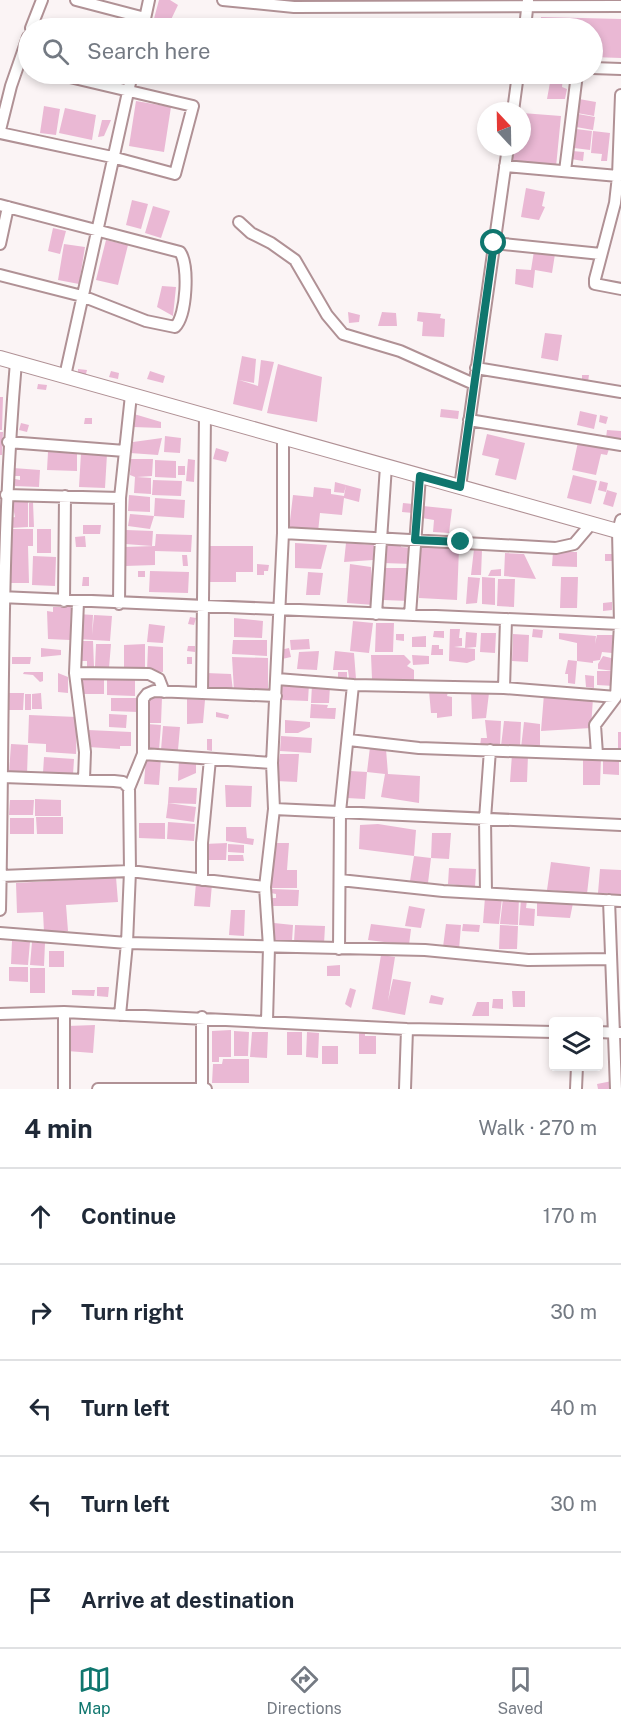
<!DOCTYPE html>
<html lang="en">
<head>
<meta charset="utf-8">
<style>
	body { margin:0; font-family:"Public Sans",sans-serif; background:#f6f6f7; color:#1f2937 }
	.controls { position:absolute; right:18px; bottom:18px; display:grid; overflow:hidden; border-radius:6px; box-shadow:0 3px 9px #0003 }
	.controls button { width:54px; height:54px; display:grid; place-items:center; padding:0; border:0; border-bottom:2px solid #e0e1e3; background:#fff; color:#1f2937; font:30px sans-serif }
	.compass { position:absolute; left:477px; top:102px; width:54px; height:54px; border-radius:50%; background:#fff; box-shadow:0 3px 9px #0003; rotate:338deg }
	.stop { position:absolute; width:18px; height:18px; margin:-14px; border:4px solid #0f766e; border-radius:50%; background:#fff }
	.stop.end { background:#0f766e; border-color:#fff; box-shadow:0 2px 6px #0008 }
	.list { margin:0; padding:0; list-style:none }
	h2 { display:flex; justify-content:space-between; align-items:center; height:78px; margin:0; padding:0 24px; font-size:26px }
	h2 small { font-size:20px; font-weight:400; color:#747a83 }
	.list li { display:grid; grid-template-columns:39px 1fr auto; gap:18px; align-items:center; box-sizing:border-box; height:96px; padding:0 24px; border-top:2px solid #e0e1e3 }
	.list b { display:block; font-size:22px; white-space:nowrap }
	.list em { font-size:20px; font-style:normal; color:#747a83 }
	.icon { flex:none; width:33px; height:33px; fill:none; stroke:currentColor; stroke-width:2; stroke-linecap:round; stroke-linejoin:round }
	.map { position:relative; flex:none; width:621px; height:1089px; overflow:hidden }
	.search { position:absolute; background:#fff; box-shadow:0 3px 9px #0003; left:18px; right:18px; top:18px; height:66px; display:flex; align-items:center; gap:15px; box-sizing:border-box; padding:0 21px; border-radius:33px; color:#747a83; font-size:22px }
	.sheet { height:558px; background:#fff }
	nav { display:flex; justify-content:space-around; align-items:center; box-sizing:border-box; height:84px; border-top:2px solid #e0e1e3; background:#fff; font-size:16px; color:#747a83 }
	nav a { display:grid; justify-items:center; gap:3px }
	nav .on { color:#0f766e }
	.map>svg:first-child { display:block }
</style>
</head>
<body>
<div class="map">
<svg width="621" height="1089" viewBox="0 0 621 1089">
	<rect width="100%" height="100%" fill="#fbf4f5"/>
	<path fill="#eab8d4" d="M159 0H170L178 5 167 28 152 26Z
		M541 17 621 19V58L592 57V28H541Z
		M551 77H563L562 87 567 89 565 99H547Z
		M579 99 596 102 594 116 577 113Z
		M136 101 171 107 164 152 129 146Z
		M44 106 60 109 56 135 40 133Z
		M65 108 96 115 92 140 59 133Z
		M522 113 561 116 556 167 512 163 514 147H522Z
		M578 114 595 117 593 130 576 127Z
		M102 120H111L104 136 98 137Z
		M576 129 592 131 590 150 574 148Z
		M593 131 610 133 607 161H601L602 154 591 153Z
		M572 151 584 152 583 161 571 159Z
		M526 188 545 192 542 206 545 207 539 220 521 217Z
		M132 200 148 204 141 229 126 225Z
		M153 206 170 211 161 238 145 233Z
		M53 228 66 231 60 254 48 251Z
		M106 240 128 245 118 285 96 280Z
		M64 244 85 247 79 284 58 280Z
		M534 251 555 254 552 273 535 270 533 288 515 284 516 269 531 270Z
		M162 286 176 287 173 316 157 307Z
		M348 312 360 315 359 322 349 323Z
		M382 312 396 313 397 326H378Z
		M418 312 441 314 440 318 445 319 444 337 422 336 423 322 417 321Z
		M545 333 562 335 558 361 541 358Z
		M242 356 256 359 254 383 239 380 258 386 261 360 274 362 262 411 233 404Z
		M278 364 322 377 317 422 267 413Z
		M78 369 87 370 86 374H78Z
		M111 371 119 373 118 379 109 377Z
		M150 371 165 376 163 383 147 379Z
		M582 375H589L588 382 582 381Z
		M38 384 47 385 46 390 37 389Z
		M0 397H3L2 430H0Z
		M441 409 459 411 458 419 440 417Z
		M580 411 597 415 594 429 577 425Z
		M134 414 161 422V428L133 427Z
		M600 415 608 417 606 424 599 422Z
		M85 418H92V424H84Z
		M21 423 29 425 27 432 19 430Z
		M607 430 621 431V439L606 438Z
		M0 432H3L2 455H0Z
		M487 434 525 443 516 480 495 475 499 459 482 455Z
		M165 436 181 438 180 453 164 452Z
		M162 438 158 455 130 453 133 442Z
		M578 442 609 449 607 455 601 454 596 475 572 470Z
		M216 448 229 452 226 462 213 459Z
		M48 452 77 453V471L47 470Z
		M81 453 107 454 105 488 79 487Z
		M131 459H153L152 476 137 477 151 478V494L134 493 135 477 130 475Z
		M188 459 195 460 194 482 186 481Z
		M155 460 176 461V478L155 477Z
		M178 466H185V475H178Z
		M13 468 40 470 39 487 14 486 15 479 20 480V476H13Z
		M573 475 597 481 591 504 567 498Z
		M153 480 182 481 181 496 152 495Z
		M600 481 608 483 606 492 598 490Z
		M335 482 361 489 359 502 344 498 342 515 320 513 318 532 289 529 293 495 313 497 314 487 331 489V494L344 496 346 485 344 493 334 492Z
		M607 490 617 493 613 507 603 504Z
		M129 495 150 497V512L128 511Z
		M155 498 185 500 184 518 154 516Z
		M12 502H28V527L10 528V518L15 517Z
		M33 502 34 527H29V503Z
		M403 503 413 504V513L402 512Z
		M423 506 452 509 449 533 433 532 434 520 422 518Z
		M130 514 154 516 150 529 128 526Z
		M83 525H101L100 534H83Z
		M10 529H33V546H28L29 583H11Z
		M37 529H51V553H37Z
		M126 530 153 531 152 546 125 544Z
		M156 534 192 535 191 552 155 551V546H158H155Z
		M85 536 86 547H76L75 537Z
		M383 541 401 542V547L414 548 413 564 382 563Z
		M295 543 327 545 321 569 295 568Z
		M346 543 374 545 373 560 344 562Z
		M155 546V565L125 566 124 547Z
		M210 546H253V572H236V582H210Z
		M421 547 459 548 457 600 419 598Z
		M474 549 482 550 481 575H471Z
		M553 552H577V567L552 566Z
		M505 553 524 554 536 579 504 576Z
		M605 554H614V561H605Z
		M182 555H187L188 566H183Z
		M33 556 56 557 55 586 32 585Z
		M257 564 269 565 268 571H264V575H257Z
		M350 564 371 567 374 605 347 603Z
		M384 568H410L409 601 383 600Z
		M501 569V576H488L491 570Z
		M138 571H145V577H138Z
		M150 571 189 572 188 593 149 592Z
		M308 572 323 573 320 595H306Z
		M83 577H89V586H82Z
		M468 577 480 578 477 603 466 604Z
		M482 577 495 578V605L482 604Z
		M561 577H578L577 608H560Z
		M498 579H515L514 607 497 606Z
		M612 602V610L603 611V603Z
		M53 607H71L70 640 48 639 47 611 53 612Z
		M78 614 93 615 92 635 94 615 112 616 110 641 77 639Z
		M190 617 196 618 194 625 188 624Z
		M234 618 263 621 262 638 234 637Z
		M353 621 373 623 369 653 350 651Z
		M376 623H394L393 652H375Z
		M149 624 165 626 163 643 147 642Z
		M450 629H460L459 638H462V646L454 647 465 648 466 632 477 633 476 647 465 648 475 649V660L467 663 449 661Z
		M533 629 543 630 542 638 532 637Z
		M434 631H444V638L433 637Z
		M481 633H496L495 653 480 652Z
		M559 633 596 636 595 644 597 635H613L612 653 602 652 600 660 593 661V663L577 661V643L559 639Z
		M396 634H404V641L396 640Z
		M513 634 529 635 528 662 512 661Z
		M426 636V647H412V637Z
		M309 639 310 649 291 650 290 640Z
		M233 640H267V656L232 654Z
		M78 641H93L94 667H87V661H80Z
		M96 644H111L109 668 95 667Z
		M145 644V669L124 670V645Z
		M432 645H439V649H443V655H431Z
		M148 646 163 647V672L147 671Z
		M188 646H195V652L187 651Z
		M41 648 61 650V655L41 657Z
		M289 648 291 657 282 659 280 650Z
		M319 651 317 670 297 669 299 652Z
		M335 651 354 653 356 679 349 678 348 670H333Z
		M371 655H404L411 662 407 666 414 670V682L372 679Z
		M412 655 429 656V664L413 665Z
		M603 656 615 659 614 686 597 685V671H614L598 669V664Z
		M12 657H31L30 664H12Z
		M187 657H192V664H187Z
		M232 657 268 658V691H234Z
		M568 660 577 661 575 684 568 683V674H565Z
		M24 672H43V681L40 682 33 675 23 674Z
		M338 672H347V679H338Z
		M58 673 68 677V693L58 692Z
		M206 673 231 674 233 691 205 690Z
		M585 675 594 676V688L586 687Z
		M83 677H104V694H83Z
		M107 677H135V696L107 695Z
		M282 683 309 684 308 701 282 700Z
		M312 685 330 686 329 703H311Z
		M429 691 448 692 447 696 452 697V716L437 718V713H431Z
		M471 691 489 693 486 718 472 719Z
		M9 693H24L23 710H9Z
		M41 693 42 709H32V694Z
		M25 694H31V710H25Z
		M544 694 593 698 591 728 541 731Z
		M162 697 161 723H146L148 698Z
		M111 698H139L138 712 111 711Z
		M187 699 205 700 203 723 187 724Z
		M311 704 328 705 327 708H336L335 719 310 718Z
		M216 712 229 715 228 719 216 717Z
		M109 714 127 715 126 728 109 727Z
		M29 715 77 717 76 754 46 752V744L28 743Z
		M285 720 310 722V727L298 733H285Z
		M485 720 501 721 500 746 480 747 481 738H487Z
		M504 721 521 722 520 748 501 746Z
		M524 722 540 724V749L521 748Z
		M147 724 161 725 159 750H145Z
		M163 726 180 727 178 750H161Z
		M88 730 131 732V746H120V749L88 747Z
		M618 732H621V751H618Z
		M281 736 312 738 311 753 280 751Z
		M207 739H212V751L207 750Z
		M11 744 28 745 27 775 9 773Z
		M370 747 386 749 388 774 420 776 419 803 381 797 385 774 367 772Z
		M280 754H299L297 782 276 781Z
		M512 754 528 755 527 782H510Z
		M44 757 74 759 73 775 43 773Z
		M146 757 161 758 159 785 144 784Z
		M601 758 600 785H583V759Z
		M179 760 196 762V773L178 781Z
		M603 761H619V775L603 774Z
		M350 771 367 772 365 799 347 798Z
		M225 785 252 786 251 807H226Z
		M169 787 197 788 196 804 168 803Z
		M35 799 61 800V816H35Z
		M10 800H34L33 815H9Z
		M168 803 196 807 194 822 166 818Z
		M36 817H63V834H37Z
		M10 818H34V834H10Z
		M168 822 195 824 194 841 167 839Z
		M139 823H165V839L139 838Z
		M378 824 416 830 414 856 359 849 360 825Z
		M226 827H246L247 838 254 839 253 845 226 841Z
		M432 833H451L449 859 431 858Z
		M227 843 226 860H203L204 844Z
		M271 843H289L287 870H297V888H271L269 870Z
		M228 844 244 845V853L228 852Z
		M228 855H243L244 861H228Z
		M414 856 431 858 428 883 410 881Z
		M551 862 590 867 587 894 547 890Z
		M449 868 476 869 475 887 448 884Z
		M600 869 621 870V895L598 893Z
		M116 877 118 902 66 905 68 931 44 932 43 912 17 913 16 883Z
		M196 883 212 884 210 907 194 906Z
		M271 889 299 890 298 906H269L270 898H276V894L271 893Z
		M485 897 502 898 499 924 483 923Z
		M519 897 518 925 500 924 503 898Z
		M521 899 527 900 526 908 535 909 534 926 519 925Z
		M537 901 573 903 570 918 537 916Z
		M409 906 425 909 421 928 405 926Z
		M231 910H245L244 936 229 935Z
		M274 923 293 925 292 941 272 940Z
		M371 924 411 929 409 945 368 940Z
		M446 924 461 925 459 950 443 947Z
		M463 924 480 925 479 932 462 931Z
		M295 925 325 926 324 944 294 942Z
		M500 925 518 926 517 949H499Z
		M12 941 30 942 28 965 11 964Z
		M32 942 45 943 44 966 30 965Z
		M49 951H64V967H49Z
		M381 955 395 957 388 1001 393 979 411 982 405 1015 372 1009Z
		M340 965V976H327V966Z
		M9 967H28V982L9 981Z
		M30 968H45V993H30Z
		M97 987H109L108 997 97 996Z
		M350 988 356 990 351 1008 345 1004Z
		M72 990H95L94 996 72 995Z
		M512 991H525V1007H513Z
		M431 995 444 998 442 1005 429 1003Z
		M493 999H503V1009L492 1008Z
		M477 1002H489V1016H472Z
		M95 1025 93 1053 67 1051V1026Z
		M359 1029H365V1036H376V1054H359Z
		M231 1030V1057H219V1062H212V1031Z
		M234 1031 249 1032 248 1056H234Z
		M252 1032H268L267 1058 250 1057Z
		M287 1032H302V1055H287Z
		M307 1032 319 1033 318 1058 306 1057Z
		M322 1046H338V1064H322Z
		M223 1059H249V1083H212L213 1064H222Z
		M612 1081 613 1089H598L597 1084Z"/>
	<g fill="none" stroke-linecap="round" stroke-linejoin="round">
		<g stroke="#b09195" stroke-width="14">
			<path id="minor" d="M76 0 145 18
				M223 0 294 7 621 6
				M31 28 42 0
				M143 28 149 0
				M525 28 528 0
				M592 68 621 69
				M513 111 518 74
				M0 130 11 86 28 37
				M0 133 112 157 175 174 193 106 57 74
				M505 166 618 176 621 95
				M565 171 577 74
				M618 176 615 203 595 279V284L621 289
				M0 205 180 252C189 265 187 315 175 327L146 321 82 296 0 275
				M239 222 251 233 271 243 295 260 327 315 343 334 400 351 474 384
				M494 243 601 254
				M0 244 8 207
				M476 368 621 392
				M65 376 132 74
				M469 420 621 445
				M8 442 125 451
				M460 487 508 147
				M6 495 120 498
				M283 533 556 548 574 544 591 524
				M0 597 621 624
				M64 601 65 496
				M78 602 75 673 85 752 84 779
				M119 604 120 498 131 395
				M376 614 386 466
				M410 615 420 476
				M75 673 149 674 159 679 164 692
				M277 679 353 685 504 688 616 697
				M504 688 506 619
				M202 693 205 415
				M349 740 419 748 621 755
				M143 754V699L147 694 154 691 276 696
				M597 754 595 725 616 697 620 624 618 531 621 520
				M3 777 114 781 123 782 129 788 130 871 127 943 120 1015
				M129 788 143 754 272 763
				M274 809 621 825
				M1 876 130 871 265 887
				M202 880V843L210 759
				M340 880 443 891 621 901
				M486 893 485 819 490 750
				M609 900 616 1089
				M0 910C4 727 0 544 16 362
				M0 933 127 943 425 950 528 960 611 959
				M339 949 340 812 353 685
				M64 1012V1089
				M0 1014 64 1012 407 1029 554 1032
				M202 1017V1089
				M267 1021 269 947 265 887 274 809 272 763 283 533V437
				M598 1032 621 1033
				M98 1089H206
				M405 1089 407 1029
				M576 1089 577 1066"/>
		</g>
		<g stroke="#b09195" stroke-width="16">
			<path id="major" d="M0 358 621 532"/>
		</g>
		<use href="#minor" stroke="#fff" stroke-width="10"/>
		<use href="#major" stroke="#fff" stroke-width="14"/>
	</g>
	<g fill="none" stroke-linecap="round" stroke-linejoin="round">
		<path stroke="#0f766e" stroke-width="8" d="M461 542 415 540 420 476 460 487 494 243"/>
	</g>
</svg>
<div class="controls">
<button><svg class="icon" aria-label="layers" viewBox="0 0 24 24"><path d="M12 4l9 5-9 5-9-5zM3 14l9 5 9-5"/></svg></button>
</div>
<svg class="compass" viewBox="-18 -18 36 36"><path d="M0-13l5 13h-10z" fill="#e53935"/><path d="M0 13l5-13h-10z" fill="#747a83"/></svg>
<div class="stop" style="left:494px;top:243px"></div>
<div class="stop end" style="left:461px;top:542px"></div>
<div class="search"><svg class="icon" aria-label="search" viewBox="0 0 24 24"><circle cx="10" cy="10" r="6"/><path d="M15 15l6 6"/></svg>Search here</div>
</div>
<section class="sheet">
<h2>4 min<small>Walk · 270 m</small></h2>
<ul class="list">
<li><svg class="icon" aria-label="ahead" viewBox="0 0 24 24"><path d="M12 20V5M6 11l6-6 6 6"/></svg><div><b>Continue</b></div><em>170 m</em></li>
<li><svg class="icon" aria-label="right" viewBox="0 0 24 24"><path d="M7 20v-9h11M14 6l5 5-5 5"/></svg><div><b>Turn right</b></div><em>30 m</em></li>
<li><svg class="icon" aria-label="left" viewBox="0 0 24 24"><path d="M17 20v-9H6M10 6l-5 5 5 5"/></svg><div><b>Turn left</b></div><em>40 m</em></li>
<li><svg class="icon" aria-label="left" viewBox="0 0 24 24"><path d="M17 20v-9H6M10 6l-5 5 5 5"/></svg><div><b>Turn left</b></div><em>30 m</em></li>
<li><svg class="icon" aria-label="arrive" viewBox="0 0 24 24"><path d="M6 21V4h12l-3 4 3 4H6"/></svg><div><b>Arrive at destination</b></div></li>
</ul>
</section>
<nav>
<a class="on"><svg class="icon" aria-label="map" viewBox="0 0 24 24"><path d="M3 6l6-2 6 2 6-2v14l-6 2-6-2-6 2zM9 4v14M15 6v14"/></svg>Map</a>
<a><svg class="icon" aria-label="directions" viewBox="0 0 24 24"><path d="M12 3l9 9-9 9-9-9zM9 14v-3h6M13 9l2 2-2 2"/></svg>Directions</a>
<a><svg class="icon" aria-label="saved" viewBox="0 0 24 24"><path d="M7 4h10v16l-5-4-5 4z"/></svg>Saved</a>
</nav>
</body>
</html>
